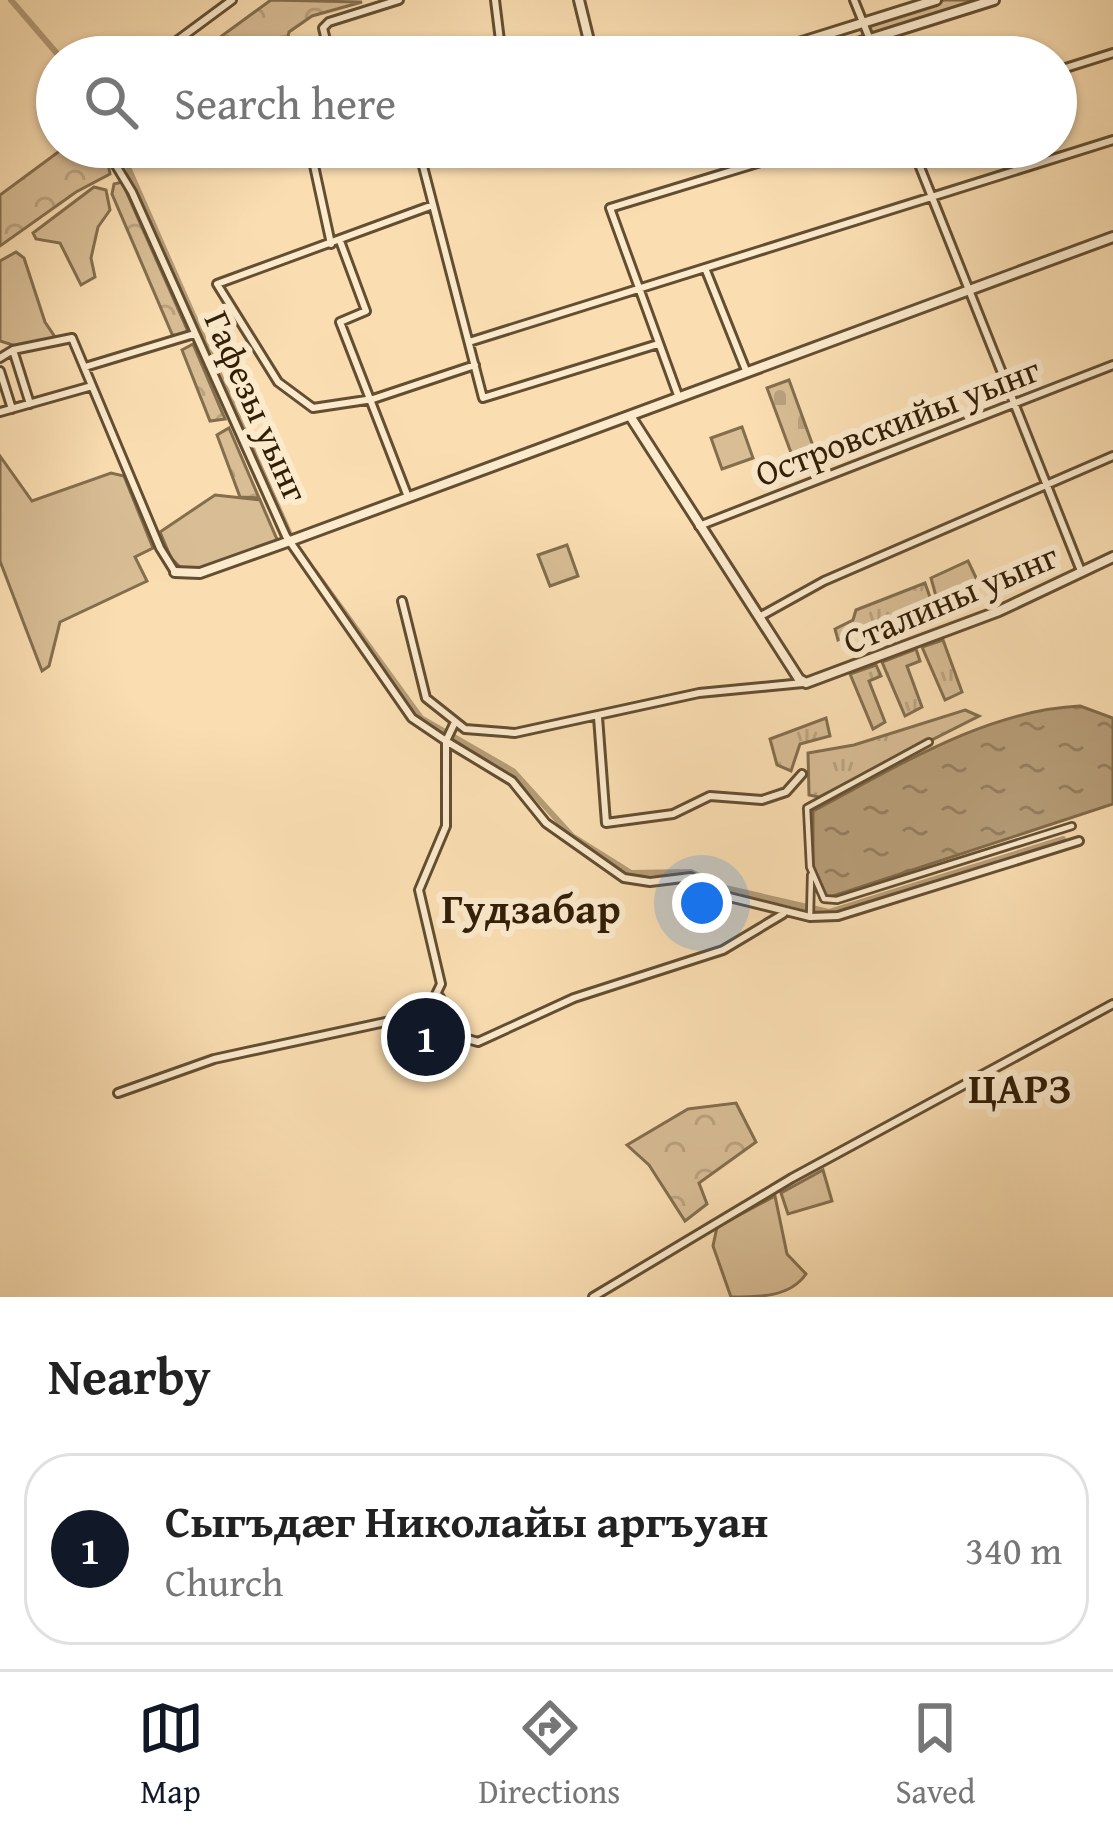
<!DOCTYPE html>
<html lang="en">
<head>
<meta charset="utf-8">
<style>
	body { margin:0; font-family:"Gentium Book Plus",serif; background:#f6f6f6; color:#222 }
	.you { position:absolute; left:702px; top:903px; width:42px; height:42px; margin:-30px; border:9px solid #fff; border-radius:50%; background:#1a73e8; box-shadow:0 0 0 18px #1a73e833 }
	.badge { display:grid; place-items:center; width:78px; height:78px; border-radius:50%; background:#111827; color:#fff; font-size:39px; font-weight:700 }
	.pin { position:absolute; translate:-50% -50%; border:6px solid #fff; box-shadow:0 3px 12px #0006 }
	.list { margin:0; padding:0; list-style:none }
	h2 { display:flex; justify-content:space-between; align-items:center; height:156px; margin:0; padding:0 48px; font-size:51px }
	h2 small { font-size:39px; font-weight:400; color:#767676 }
	.list li { display:grid; grid-template-columns:78px 1fr auto; gap:36px; align-items:center; box-sizing:border-box; height:192px; margin:0 24px 24px; padding:0 24px; border:3px solid #e0e0e0; border-radius:48px }
	.list b { display:block; font-size:45px; white-space:nowrap }
	.list p { margin:0; font-size:39px; white-space:nowrap; color:#767676 }
	.list em { font-size:39px; font-style:normal; color:#767676 }
	.icon { flex:none; width:66px; height:66px; fill:none; stroke:currentColor; stroke-width:2; stroke-linecap:round; stroke-linejoin:round }
	.map { position:relative; flex:none; width:1113px; height:1297px; overflow:hidden }
	.search { position:absolute; background:#fff; box-shadow:0 3px 9px #0004; left:36px; right:36px; top:36px; height:132px; display:flex; align-items:center; gap:30px; box-sizing:border-box; padding:0 42px; border-radius:66px; color:#767676; font-size:45px }
	.sheet { height:372px; background:#fff }
	nav { display:flex; justify-content:space-around; align-items:center; box-sizing:border-box; height:168px; border-top:3px solid #e0e0e0; background:#fff; font-size:33px; color:#767676 }
	nav a { display:grid; justify-items:center; gap:6px }
	nav .on { color:#111827 }
	.map>svg:first-child { display:block }
</style>
</head>
<body>
<div class="map">
<svg width="1113" height="1297" viewBox="0 0 1113 1297">
	<defs>
		<pattern id="forest-crowns" width="20" height="18" patternUnits="userSpaceOnUse" patternTransform="scale(3)"><rect width="20" height="18" fill="#d8bd95"/><path d="M2 6a3 3 0 1 1 6 0M12 15a3 3 0 1 1 6 0" fill="none" stroke="#baa27f"/></pattern>
		<pattern id="cemetery-stones" width="16" height="16" patternUnits="userSpaceOnUse" patternTransform="scale(3)"><rect width="16" height="16" fill="#d8bd95"/><path d="M2 7V4a2 2 0 0 1 4 0v3zM10 15v-3a2 2 0 0 1 4 0v3z" fill="#baa27f"/></pattern>
		<pattern id="park-tufts" width="24" height="20" patternUnits="userSpaceOnUse" patternTransform="scale(3)"><rect width="24" height="20" fill="#d8bd95"/><path d="M3 7l-1-3M5 7V3M7 7l1-3M15 17l-1-3M17 17v-4M19 17l1-3" fill="none" stroke="#baa27f"/></pattern>
		<pattern id="water-ripples" width="26" height="14" patternUnits="userSpaceOnUse" patternTransform="scale(3)"><rect width="26" height="14" fill="#b69d78"/><path d="M2 4q2-2 4 0t4 0M15 11q2-2 4 0t4 0" fill="none" stroke="#957f60"/></pattern>
	</defs>
	<rect width="100%" height="100%" fill="#fadeb2"/>
	<filter id="stains"><feTurbulence type="fractalNoise" baseFrequency=".00167" numOctaves="4"/><feColorMatrix values="0 0 0 0 .2 0 0 0 0 .09 0 0 0 0 .02 0 0 0 .5 -.17"/></filter>
	<radialGradient id="worn" r=".72"><stop offset=".6" stop-color="#630" stop-opacity="0"/><stop offset="1" stop-color="#630" stop-opacity=".3"/></radialGradient>
	<path fill="#d8bd95" stroke="#846e4e" stroke-width="3" d="M94 187 106 190 110 210 98 227 91 258 95 277 81 285 60 243 36 239 33 233Z
		M16 252 24 258 45 322 55 337 22 348 0 341V261Z
		M742 427 753 458 722 469 711 438Z
		M0 456 32 501 111 473 124 476 153 548 135 557 147 581 60 622 49 666 42 671 0 561Z
		M215 495 260 500 279 544 190 577 171 558 160 532Z
		M567 545 578 576 550 586 538 555Z
		M775 1196 787 1254 806 1274C790 1297 761 1297 731 1297L713 1246 717 1227Z"/>
	<path fill="url(#forest-crowns)" stroke="#846e4e" stroke-width="3" d="M271 0 362 2 312 16 289 32 283 57H193Z
		M65 147H105L110 174 76 192 0 246V195Z
		M122 182 190 336 178 339 172 334 112 194 114 184Z
		M193 344 225 419 210 421 182 350Z
		M229 428 259 498 240 497 217 435Z
		M736 1103 756 1142 699 1183 707 1204 685 1221 649 1165 627 1145 688 1109Z"/>
	<path fill="url(#cemetery-stones)" stroke="#846e4e" stroke-width="3" d="M789 380 817 457 796 466 767 388Z"/>
	<path fill="url(#park-tufts)" stroke="#846e4e" stroke-width="3" d="M944 0H987L871 36 868 24Z
		M968 561 979 584 937 600 931 578Z
		M925 583 932 603 838 640 835 629 853 620 856 610Z
		M943 640 962 692 945 700 922 647Z
		M916 649 920 661 907 666 922 707 905 716 882 662Z
		M876 665 881 676 869 681 885 722 873 729 850 674Z
		M965 710 979 716 819 797 809 795 808 753 854 745Z
		M826 718 830 736 800 744 791 771 777 765 770 739Z
		M823 1170 832 1201 788 1214 781 1193Z"/>
	<path fill="url(#water-ripples)" stroke="#816a4a" stroke-width="3" d="M1080 706 1113 718V804L827 898 813 866V811C895 768 986 710 1080 706Z"/>
	<g fill="none" stroke-linecap="round" stroke-linejoin="round">
		<path stroke="#b69d78" stroke-width="6" d="M11 0 60 57
			M119 147 291 537
			M315 572 421 718 513 771 572 836 631 873 691 872 721 887 829 912 1063 839"/>
		<g stroke="#634e31" stroke-width="10">
			<path id="pedestrian" d="M929 742 807 808 810 867 824 899 837 900 1072 826
				M810 917 811 875"/>
		</g>
		<g stroke="#634e31" stroke-width="12">
			<path id="minor" d="M495 0 502 57
				M854 0 877 57
				M155 57 232 0
				M330 57 323 28 329 22 399 0
				M1056 71 1113 53
				M114 147 109 154 132 192 286 536 412 718 446 741 455 722
				M310 147 331 244
				M418 147 483 398 658 344
				M912 147 1081 571
				M433 205 217 284 278 382 313 408 373 399 475 365
				M340 241 366 311 340 322 408 497
				M705 268 747 373
				M469 342 1113 140
				M13 350 30 404
				M0 358 13 350 72 338 160 548 175 572
				M85 367 194 334
				M0 371 12 409
				M679 398 610 208 810 147
				M0 412 92 386
				M699 526 1113 365
				M402 601 426 698 465 729 515 733 699 693 803 683
				M759 617 824 581 1113 456
				M598 717 606 823 673 814 710 796 762 800 786 792 802 774
				M446 741 512 781 546 823 624 878 650 882 691 877 729 897 810 917 838 916 1079 841
				M439 996 464 1038 478 1042 574 998 723 950 783 914
				M118 1093 214 1059 427 1013 441 984 419 890 446 826V741
				M593 1297 792 1178 1113 1004"/>
		</g>
		<g stroke="#634e31" stroke-width="14">
			<path id="tertiary" d="M579 0 593 57
				M754 57 936 0
				M813 57 994 0
				M630 416 799 679 806 683 999 611 1113 557
				M175 572 200 573 290 541 1113 237"/>
		</g>
		<use href="#pedestrian" stroke="#fceacd" stroke-width="4.5"/>
		<use href="#minor" stroke="#fceacd" stroke-width="6"/>
		<use href="#tertiary" stroke="#fceacd" stroke-width="8"/>
	</g>
	<g text-anchor="middle" stroke-width="12" stroke-linejoin="round" paint-order="stroke">
		<g font-size="36" fill="#311e06" stroke="#fceacd">
			<text transform="translate(257 406) rotate(66)" y="13">Гафезы уынг</text>
			<text transform="translate(897 421) rotate(-21)" y="13">Островскийы уынг</text>
			<text transform="translate(950 598) rotate(-23)" y="13">Сталины уынг</text>
		</g>
		<g font-size="42" font-weight="bold" fill="#311e06" stroke="#fceacd">
			<text x="531" y="923">Гудзабар</text>
			<text x="1020" y="1103">ЦАРЗ</text>
		</g>
	</g>
	<rect width="100%" height="100%" filter="url(#stains)"/>
	<rect width="100%" height="100%" fill="url(#worn)"/>
</svg>
<div class="you"></div>
<div class="pin badge" style="left:426px;top:1037px">1</div>
<div class="search"><svg class="icon" aria-label="search" viewBox="0 0 24 24"><circle cx="10" cy="10" r="6"/><path d="M15 15l6 6"/></svg>Search here</div>
</div>
<section class="sheet">
<h2>Nearby<small></small></h2>
<ul class="list">
<li><span class="badge">1</span><div><b>Сыгъдæг Николайы аргъуан</b><p>Church</p></div><em>340 m</em></li>
</ul>
</section>
<nav>
<a class="on"><svg class="icon" aria-label="map" viewBox="0 0 24 24"><path d="M3 6l6-2 6 2 6-2v14l-6 2-6-2-6 2zM9 4v14M15 6v14"/></svg>Map</a>
<a><svg class="icon" aria-label="directions" viewBox="0 0 24 24"><path d="M12 3l9 9-9 9-9-9zM9 14v-3h6M13 9l2 2-2 2"/></svg>Directions</a>
<a><svg class="icon" aria-label="saved" viewBox="0 0 24 24"><path d="M7 4h10v16l-5-4-5 4z"/></svg>Saved</a>
</nav>
</body>
</html>
